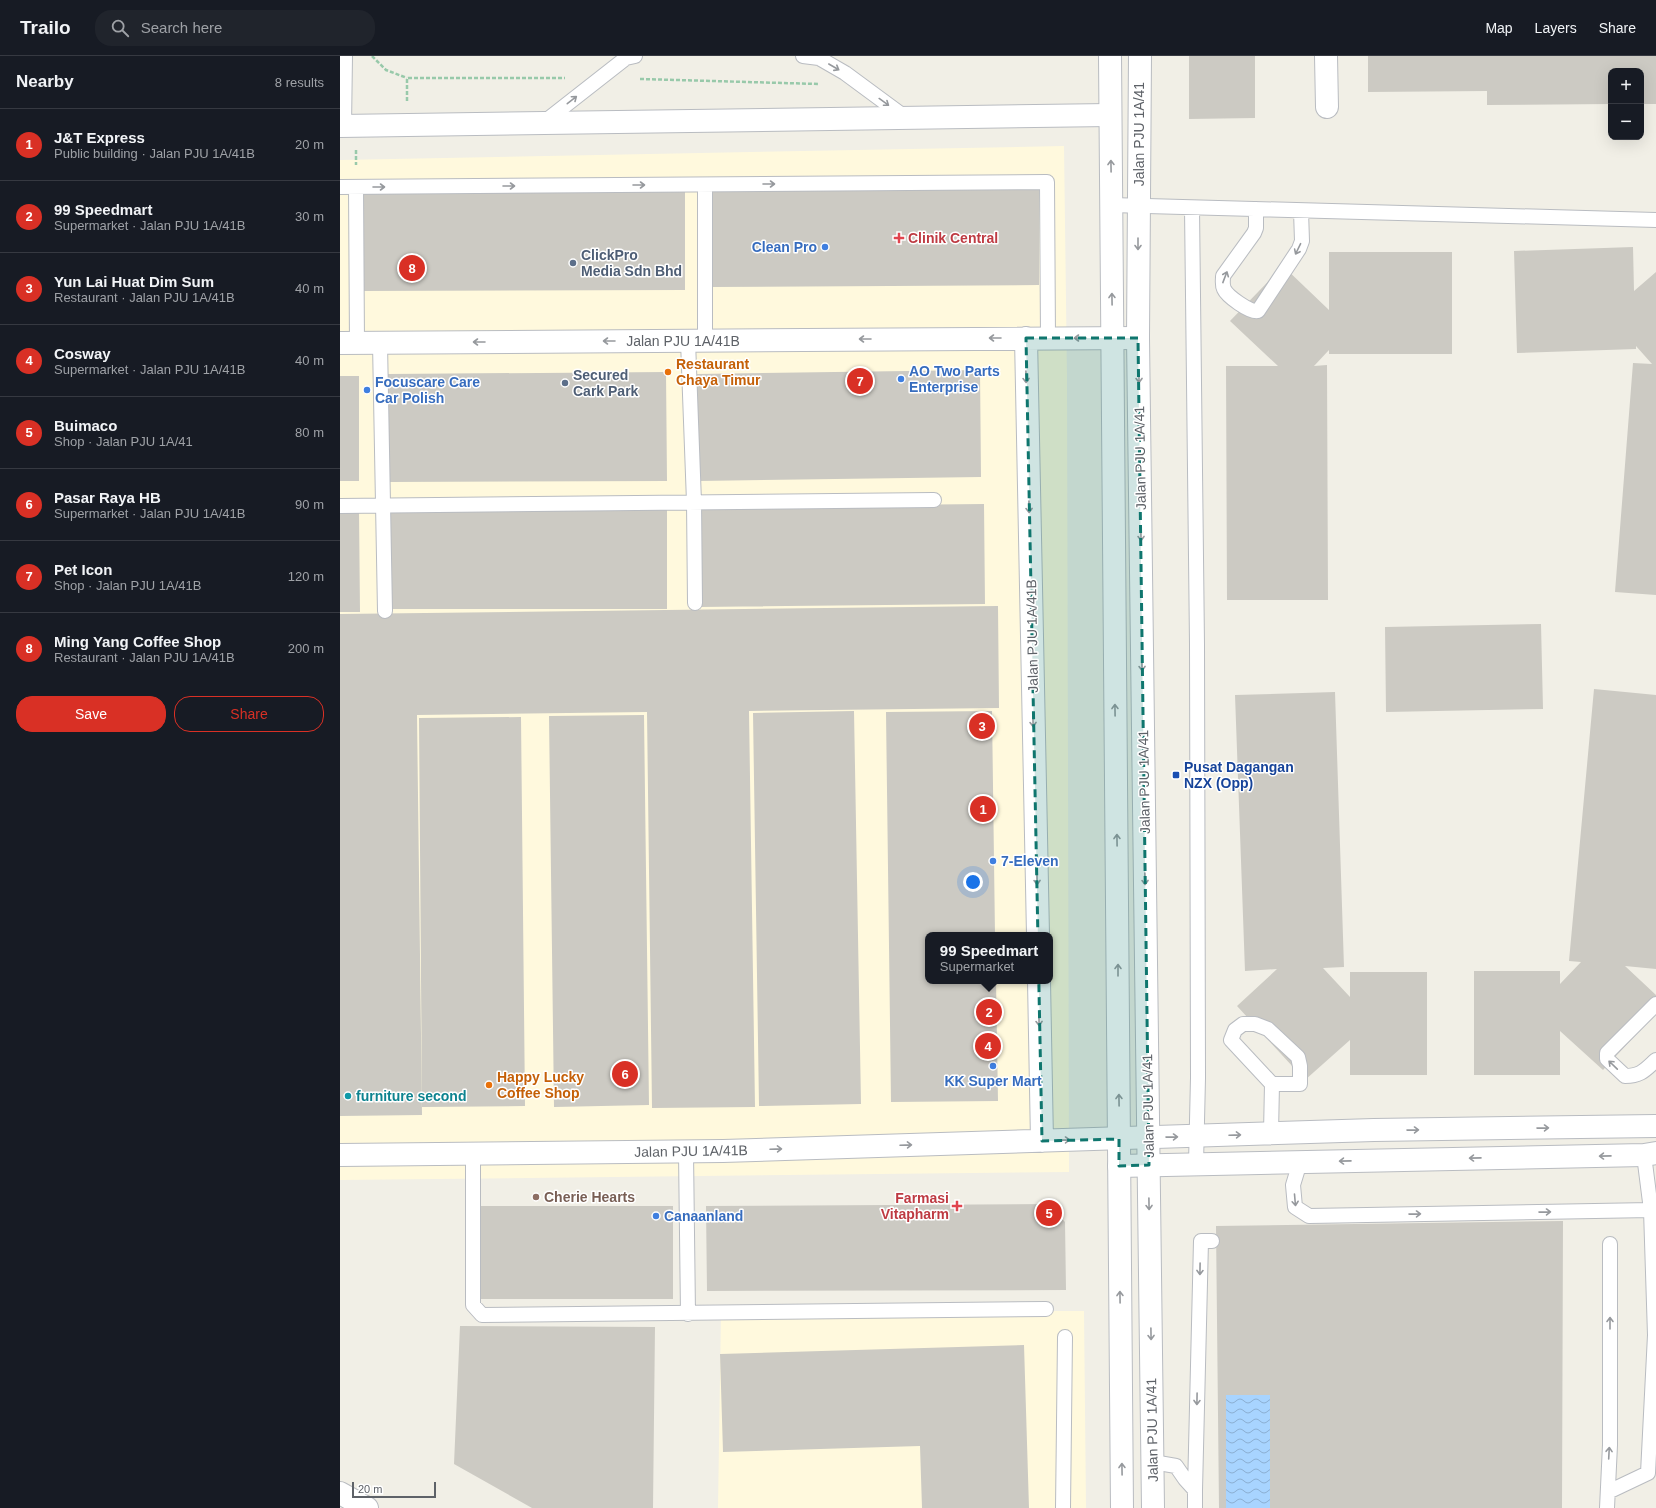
<!DOCTYPE html>
<html lang="en">
<head>
<meta charset="utf-8">
<style>
	body { margin:0; font-family:Helvetica,sans-serif; background:#20242c; color:#f1f3f6 }
	.controls { position:absolute; right:12px; top:12px; display:grid; overflow:hidden; border-radius:8px; box-shadow:0 4px 16px #0002 }
	.controls button { width:36px; height:36px; display:grid; place-items:center; padding:0; border:0; border-bottom:1px solid #363941; background:#171b24; color:#f1f3f6; font:20px sans-serif }
	.scale { position:absolute; left:12px; bottom:10px; width:84px; box-sizing:border-box; padding-left:4px; border:2px solid #5e6268; border-top:0; font-size:11px; line-height:14px; white-space:nowrap; color:#5e6268; -webkit-text-stroke:3px #fff; paint-order:stroke }
	.you { position:absolute; left:633px; top:826px; width:14px; height:14px; margin:-10px; border:3px solid #fff; border-radius:50%; background:#1a73e8; box-shadow:0 0 0 6px #1a73e833 }
	.badge { display:grid; place-items:center; width:26px; height:26px; border-radius:50%; background:#d93025; color:#fff; font-size:13px; font-weight:700 }
	.pin { position:absolute; translate:-50% -50%; border:2px solid #fff; box-shadow:0 1px 4px #0006 }
	.popup { position:absolute; left:585px; top:876px; width:128px; height:52px; box-sizing:border-box; display:grid; place-content:center; border-radius:8px; background:#171b24; filter:drop-shadow(0 1px 3px #0005); font-size:13px; white-space:nowrap; color:#9ea1a6 }
	.popup b { font-size:15px; color:#f1f3f6 }
	.popup::after { content:''; position:absolute; left:50%; top:100%; margin-left:-8px; border:8px solid transparent; border-top-color:#171b24 }
	.list { margin:0; padding:0; list-style:none }
	h2 { display:flex; justify-content:space-between; align-items:center; height:52px; margin:0; padding:0 16px; font-size:17px }
	h2 small { font-size:13px; font-weight:400; color:#9ea1a6 }
	.list li { display:grid; grid-template-columns:26px 1fr auto; gap:12px; align-items:center; box-sizing:border-box; height:72px; padding:0 16px; border-top:1px solid #363941 }
	.list b { display:block; font-size:15px; white-space:nowrap }
	.list p { margin:0; font-size:13px; white-space:nowrap; color:#9ea1a6 }
	.list em { font-size:13px; font-style:normal; color:#9ea1a6 }
	.actions { display:flex; gap:8px; padding:12px 16px }
	.actions a { flex:1; padding:9px 0; border:1px solid #d93025; border-radius:16px; text-align:center; font-size:14px; color:#d93025 }
	.actions .main { background:#d93025; color:#fff }
	.icon { flex:none; width:22px; height:22px; fill:none; stroke:currentColor; stroke-width:2; stroke-linecap:round; stroke-linejoin:round }
	.map { position:relative; flex:none; width:1316px; height:1452px; overflow:hidden }
	header { display:flex; align-items:center; gap:24px; box-sizing:border-box; height:56px; padding:0 20px; background:#171b24; border-bottom:1px solid #363941 }
	header strong { font-size:19px }
	nav { display:flex; gap:22px; margin-inline-start:auto; font-size:14px }
	.search { width:280px; height:36px; background:#20242c; display:flex; align-items:center; gap:10px; box-sizing:border-box; padding:0 14px; border-radius:16px; color:#9ea1a6; font-size:15px }
	main { display:flex }
	aside { flex:1; background:#171b24 }
	.map>svg:first-child { display:block }
</style>
</head>
<body>
<header>
<strong>Trailo</strong>
<div class="search"><svg class="icon" aria-label="search" viewBox="0 0 24 24"><circle cx="10" cy="10" r="6"/><path d="M15 15l6 6"/></svg>Search here</div>
<nav><a>Map</a><a>Layers</a><a>Share</a></nav>
</header>
<main>
<aside>
<h2>Nearby<small>8 results</small></h2>
<ul class="list">
<li><span class="badge">1</span><div><b>J&amp;T Express</b><p>Public building · Jalan PJU 1A/41B</p></div><em>20 m</em></li>
<li><span class="badge">2</span><div><b>99 Speedmart</b><p>Supermarket · Jalan PJU 1A/41B</p></div><em>30 m</em></li>
<li><span class="badge">3</span><div><b>Yun Lai Huat Dim Sum</b><p>Restaurant · Jalan PJU 1A/41B</p></div><em>40 m</em></li>
<li><span class="badge">4</span><div><b>Cosway</b><p>Supermarket · Jalan PJU 1A/41B</p></div><em>40 m</em></li>
<li><span class="badge">5</span><div><b>Buimaco</b><p>Shop · Jalan PJU 1A/41</p></div><em>80 m</em></li>
<li><span class="badge">6</span><div><b>Pasar Raya HB</b><p>Supermarket · Jalan PJU 1A/41B</p></div><em>90 m</em></li>
<li><span class="badge">7</span><div><b>Pet Icon</b><p>Shop · Jalan PJU 1A/41B</p></div><em>120 m</em></li>
<li><span class="badge">8</span><div><b>Ming Yang Coffee Shop</b><p>Restaurant · Jalan PJU 1A/41B</p></div><em>200 m</em></li>
</ul>
<div class="actions"><a class="main">Save</a><a>Share</a></div>
</aside>
<div class="map">
<svg width="1316" height="1452" viewBox="0 0 1316 1452">
	<defs>
		<pattern id="water-waves" width="16" height="10" patternUnits="userSpaceOnUse"><rect width="16" height="10" fill="#a8d4ff"/><path d="M0 5q4-4 8 0t8 0" fill="none" stroke="#8cafd2"/></pattern>
	</defs>
	<rect width="100%" height="100%" fill="#f1efe6"/>
	<path fill="#fff9dd" fill-rule="evenodd" d="M724 90 727 321 729 1116 0 1124V104ZM588 879H710V925H588Z
		M381 1255H744L746 1452H378Z"/>
	<path fill="url(#water-waves)" d="M886 1339H930V1452H886Z"/>
	<path fill="#cccac3" d="M849 0H915V62L849 63Z
		M1028 0H1316V48H1301V15H1271V48L1147 49V35L1028 36Z
		M699 132V229L372 231V134Z
		M345 134V234L20 235 19 135Z
		M1293 191 1294 235 1316 216V539L1275 536 1293 307 1312 308 1296 290V293L1177 297 1174 195Z
		M989 196H1112V298H989V294L974 310 987 309 988 544H887L886 310H938L890 265 943 210 989 254Z
		M640 314 641 421 358 425 357 318Z
		M326 316 327 425 48 426 47 318Z
		M0 320H19V425H0Z
		M644 448 645 548 360 551 359 451Z
		M0 454H19L20 556H0Z
		M49 454H327V553H49Z
		M658 550 659 652 409 655 415 1051 312 1052 307 656 77 659 82 1059 0 1060V558Z
		M1201 568 1203 653 1046 656 1045 571Z
		M1254 633 1316 639V913L1285 910 1316 939V957L1263 1014 1220 975V1019H1134V915H1220V928L1241 906 1229 905Z
		M995 636 1004 911 983 912 1010 941V916H1087V1019H1010V984L965 1024 897 950 937 913 905 915 895 639Z
		M514 655 521 1048 419 1050 413 657Z
		M652 655 655 879H588V925H656L658 1045 551 1046 546 656Z
		M304 659 309 1049 214 1051 209 660Z
		M181 661 185 1050 82 1051 79 662Z
		M708 1148 725 1166 726 1234 367 1235 366 1150Z
		M140 1150H333V1243H140Z
		M1223 1165 1222 1452H930V1339H886V1452H879L876 1170Z
		M120 1270 315 1271 313 1452H192L114 1408Z
		M684 1289 689 1452H582L580 1390 383 1396 380 1298Z"/>
	<g fill="none" stroke-linecap="round" stroke-linejoin="round">
		<g stroke="#b9bcc1" stroke-width="16">
			<path id="service" d="M463 0 479 2 505 17 566 62
				M203 67 286 2 295 0
				M0 131 707 126 708 282
				M16 131 17 287
				M771 149 1316 164
				M852 152 857 588 858 1022 856 1108
				M916 153V172L914 177 883 220C883 225 882 229 884 233 887 240 910 257 918 255L959 193 962 185 961 155
				M348 285 354 446 355 547
				M365 285V129
				M40 287 45 555
				M0 450 594 444
				M1316 948 1267 997V1003L1285 1020C1301 1020 1305 1014 1316 1004
				M903 968H915L928 973 958 1001 960 1010V1028H932L891 984 895 974Z
				M931 1077 932 1028
				M346 1096 348 1258
				M133 1097V1249L142 1259 706 1253
				M960 1106 953 1129 955 1151 969 1160 1311 1154
				M813 1406 836 1410 845 1423 855 1434V1452
				M855 1434 861 1185H872
				M1268 1436 1308 1417 1315 1279 1311 1154 1304 1099
				M723 1452 725 1281
				M1267 1452 1270 1389V1188"/>
		</g>
		<g stroke="#b9bcc1" stroke-width="24">
			<path id="minor" d="M986 0 987 51
				M0 70 770 59
				M0 70 1 0
				M686 282 698 879
				M0 287 798 282
				M699 925 702 1085
				M0 1099 383 1095 1034 1074 1316 1070
				M779 1110 1304 1099 1316 1097"/>
		</g>
		<g stroke="#b9bcc1" stroke-width="24">
			<path id="tertiary" d="M770 0 782 1452
				M800 0 798 282 813 1452
				M0 1437 27 1452"/>
		</g>
		<path stroke="#98c9aa" stroke-width="2.5" stroke-dasharray="4 2" stroke-linecap="butt" d="M32 0 46 14 67 22
			M300 23 479 28
			M67 45V22H225
			M16 94V109"/>
		<use href="#service" stroke="#fff" stroke-width="14"/>
		<use href="#minor" stroke="#fff" stroke-width="22"/>
		<use href="#tertiary" stroke="#fff" stroke-width="22"/>
	</g>
	<defs><path id="oneway-shaft" d="M-6 0H5M1.5-3L5.5 0L1.5 3" fill="none" stroke-width="1.6" stroke-linecap="round" stroke-linejoin="round"/></defs>
	<g stroke="#96999d">
		<use href="#oneway-shaft" transform="translate(494 11) rotate(30)"/>
		<use href="#oneway-shaft" transform="translate(232 44) rotate(-38)"/>
		<use href="#oneway-shaft" transform="translate(544 46) rotate(36)"/>
		<use href="#oneway-shaft" transform="translate(771 110) rotate(-91)"/>
		<use href="#oneway-shaft" transform="translate(429 128)"/>
		<use href="#oneway-shaft" transform="translate(299 129)"/>
		<use href="#oneway-shaft" transform="translate(169 130)"/>
		<use href="#oneway-shaft" transform="translate(39 131)"/>
		<use href="#oneway-shaft" transform="translate(798 188) rotate(90)"/>
		<use href="#oneway-shaft" transform="translate(958 193) rotate(116)"/>
		<use href="#oneway-shaft" transform="translate(885 221) rotate(-69)"/>
		<use href="#oneway-shaft" transform="translate(772 243) rotate(-91)"/>
		<use href="#oneway-shaft" transform="translate(655 282) rotate(180)"/>
		<use href="#oneway-shaft" transform="translate(740 282) rotate(180)"/>
		<use href="#oneway-shaft" transform="translate(525 283) rotate(180)"/>
		<use href="#oneway-shaft" transform="translate(269 285) rotate(180)"/>
		<use href="#oneway-shaft" transform="translate(139 286) rotate(180)"/>
		<use href="#oneway-shaft" transform="translate(686 321) rotate(89)"/>
		<use href="#oneway-shaft" transform="translate(799 321) rotate(89)"/>
		<use href="#oneway-shaft" transform="translate(689 451) rotate(89)"/>
		<use href="#oneway-shaft" transform="translate(801 479) rotate(89)"/>
		<use href="#oneway-shaft" transform="translate(802 609) rotate(89)"/>
		<use href="#oneway-shaft" transform="translate(775 654) rotate(-91)"/>
		<use href="#oneway-shaft" transform="translate(693 665) rotate(89)"/>
		<use href="#oneway-shaft" transform="translate(777 784) rotate(-91)"/>
		<use href="#oneway-shaft" transform="translate(697 823) rotate(89)"/>
		<use href="#oneway-shaft" transform="translate(805 823) rotate(89)"/>
		<use href="#oneway-shaft" transform="translate(778 914) rotate(-90)"/>
		<use href="#oneway-shaft" transform="translate(699 964) rotate(89)"/>
		<use href="#oneway-shaft" transform="translate(1273 1009) rotate(-136)"/>
		<use href="#oneway-shaft" transform="translate(779 1044) rotate(-91)"/>
		<use href="#oneway-shaft" transform="translate(1203 1072) rotate(-1)"/>
		<use href="#oneway-shaft" transform="translate(1073 1074) rotate(-1)"/>
		<use href="#oneway-shaft" transform="translate(895 1079) rotate(-2)"/>
		<use href="#oneway-shaft" transform="translate(832 1081) rotate(-1)"/>
		<use href="#oneway-shaft" transform="translate(724 1084) rotate(-1)"/>
		<use href="#oneway-shaft" transform="translate(566 1089) rotate(-2)"/>
		<use href="#oneway-shaft" transform="translate(436 1093) rotate(-2)"/>
		<use href="#oneway-shaft" transform="translate(1265 1100) rotate(179)"/>
		<use href="#oneway-shaft" transform="translate(1135 1102) rotate(179)"/>
		<use href="#oneway-shaft" transform="translate(1005 1105) rotate(179)"/>
		<use href="#oneway-shaft" transform="translate(955 1144) rotate(85)"/>
		<use href="#oneway-shaft" transform="translate(809 1148) rotate(89)"/>
		<use href="#oneway-shaft" transform="translate(1205 1156) rotate(-1)"/>
		<use href="#oneway-shaft" transform="translate(1075 1158) rotate(-1)"/>
		<use href="#oneway-shaft" transform="translate(860 1213) rotate(91)"/>
		<use href="#oneway-shaft" transform="translate(780 1241) rotate(-91)"/>
		<use href="#oneway-shaft" transform="translate(1270 1267) rotate(-90)"/>
		<use href="#oneway-shaft" transform="translate(811 1278) rotate(89)"/>
		<use href="#oneway-shaft" transform="translate(857 1343) rotate(91)"/>
		<use href="#oneway-shaft" transform="translate(1269 1397) rotate(-87)"/>
		<use href="#oneway-shaft" transform="translate(782 1413) rotate(-91)"/>
	</g>
	<path fill="#0f766e" fill-opacity="0.2" stroke="#0f766e" stroke-width="3" stroke-dasharray="8 5" stroke-linejoin="round" d="M686 282H798L809 1109 779 1110V1083L702 1085Z"/>
	<g fill="#e0444e" stroke="#fff" stroke-width="1.5">
		<path d="M557 176h4v4h4v4h-4v4h-4v-4h-4v-4h4z"/>
		<path d="M615 1144h4v4h4v4h-4v4h-4v-4h-4v-4h4z"/>
	</g>
	<g fill="#3f7fe0" stroke="#fff" stroke-width="1.5">
		<circle cx="485" cy="191" r="4"/>
		<circle cx="561" cy="323" r="4"/>
		<circle cx="27" cy="334" r="4"/>
		<circle cx="653" cy="805" r="4"/>
		<circle cx="653" cy="1010" r="4"/>
		<circle cx="316" cy="1160" r="4"/>
	</g>
	<g fill="#5c6f8a" stroke="#fff" stroke-width="1.5">
		<circle cx="233" cy="207" r="4"/>
		<circle cx="225" cy="327" r="4"/>
	</g>
	<g fill="#e8710a" stroke="#fff" stroke-width="1.5">
		<circle cx="328" cy="316" r="4"/>
		<circle cx="149" cy="1029" r="4"/>
	</g>
	<rect fill="#1a4fb4" stroke="#fff" stroke-width="1.5" x="832" y="715" width="8" height="8" rx="2"/>
	<circle fill="#0f9aa8" stroke="#fff" stroke-width="1.5" cx="8" cy="1040" r="4"/>
	<circle fill="#8d6e63" stroke="#fff" stroke-width="1.5" cx="196" cy="1141" r="4"/>
	<g text-anchor="middle" stroke-width="3" stroke-linejoin="round" paint-order="stroke">
		<g font-size="14" fill="#5e6268" stroke="#fff">
			<text transform="translate(799 78) rotate(-90)" y="5">Jalan PJU 1A/41</text>
			<text x="343" y="290">Jalan PJU 1A/41B</text>
			<text transform="translate(800 402) rotate(-91)" y="5">Jalan PJU 1A/41</text>
			<text transform="translate(692 580) rotate(-91)" y="5">Jalan PJU 1A/41B</text>
			<text transform="translate(804 726) rotate(-91)" y="5">Jalan PJU 1A/41</text>
			<text transform="translate(808 1050) rotate(-91)" y="5">Jalan PJU 1A/41</text>
			<text transform="translate(351 1095) rotate(-1)" y="5">Jalan PJU 1A/41B</text>
			<text transform="translate(812 1374) rotate(-91)" y="5">Jalan PJU 1A/41</text>
		</g>
		<g font-size="14" font-weight="bold" fill="#be3a42" stroke="#fff" text-anchor="start">
			<text x="568" y="187">Clinik Central</text>
			<text x="609" y="1147" text-anchor="end">Farmasi<tspan x="609" dy="16">Vitapharm</tspan></text>
		</g>
		<g font-size="14" font-weight="bold" fill="#366cbe" stroke="#fff" text-anchor="start">
			<text x="477" y="196" text-anchor="end">Clean Pro</text>
			<text x="569" y="320">AO Two Parts<tspan x="569" dy="16">Enterprise</tspan></text>
			<text x="35" y="331">Focuscare Care<tspan x="35" dy="16">Car Polish</tspan></text>
			<text x="661" y="810">7-Eleven</text>
			<text x="653" y="1030" text-anchor="middle">KK Super Mart</text>
			<text x="324" y="1165">Canaanland</text>
		</g>
		<g font-size="14" font-weight="bold" fill="#4e5e75" stroke="#fff" text-anchor="start">
			<text x="241" y="204">ClickPro<tspan x="241" dy="16">Media Sdn Bhd</tspan></text>
			<text x="233" y="324">Secured<tspan x="233" dy="16">Cark Park</tspan></text>
		</g>
		<g font-size="14" font-weight="bold" fill="#c56008" stroke="#fff" text-anchor="start">
			<text x="336" y="313">Restaurant<tspan x="336" dy="16">Chaya Timur</tspan></text>
			<text x="157" y="1026">Happy Lucky<tspan x="157" dy="16">Coffee Shop</tspan></text>
		</g>
		<g font-size="14" font-weight="bold" fill="#164399" stroke="#fff" text-anchor="start">
			<text x="844" y="716">Pusat Dagangan<tspan x="844" dy="16">NZX (Opp)</tspan></text>
		</g>
		<g font-size="14" font-weight="bold" fill="#0d838f" stroke="#fff" text-anchor="start">
			<text x="16" y="1045">furniture second</text>
		</g>
		<g font-size="14" font-weight="bold" fill="#785e54" stroke="#fff" text-anchor="start">
			<text x="204" y="1146">Cherie Hearts</text>
		</g>
	</g>
</svg>
<div class="controls">
<button>+</button>
<button>−</button>
</div>
<div class="scale">20 m</div>
<div class="you"></div>
<div class="pin badge" style="left:643px;top:753px">1</div>
<div class="pin badge" style="left:649px;top:956px">2</div>
<div class="popup"><b>99 Speedmart</b>Supermarket</div>
<div class="pin badge" style="left:642px;top:670px">3</div>
<div class="pin badge" style="left:648px;top:990px">4</div>
<div class="pin badge" style="left:709px;top:1157px">5</div>
<div class="pin badge" style="left:285px;top:1018px">6</div>
<div class="pin badge" style="left:520px;top:325px">7</div>
<div class="pin badge" style="left:72px;top:212px">8</div>
</div>
</main>
</body>
</html>
